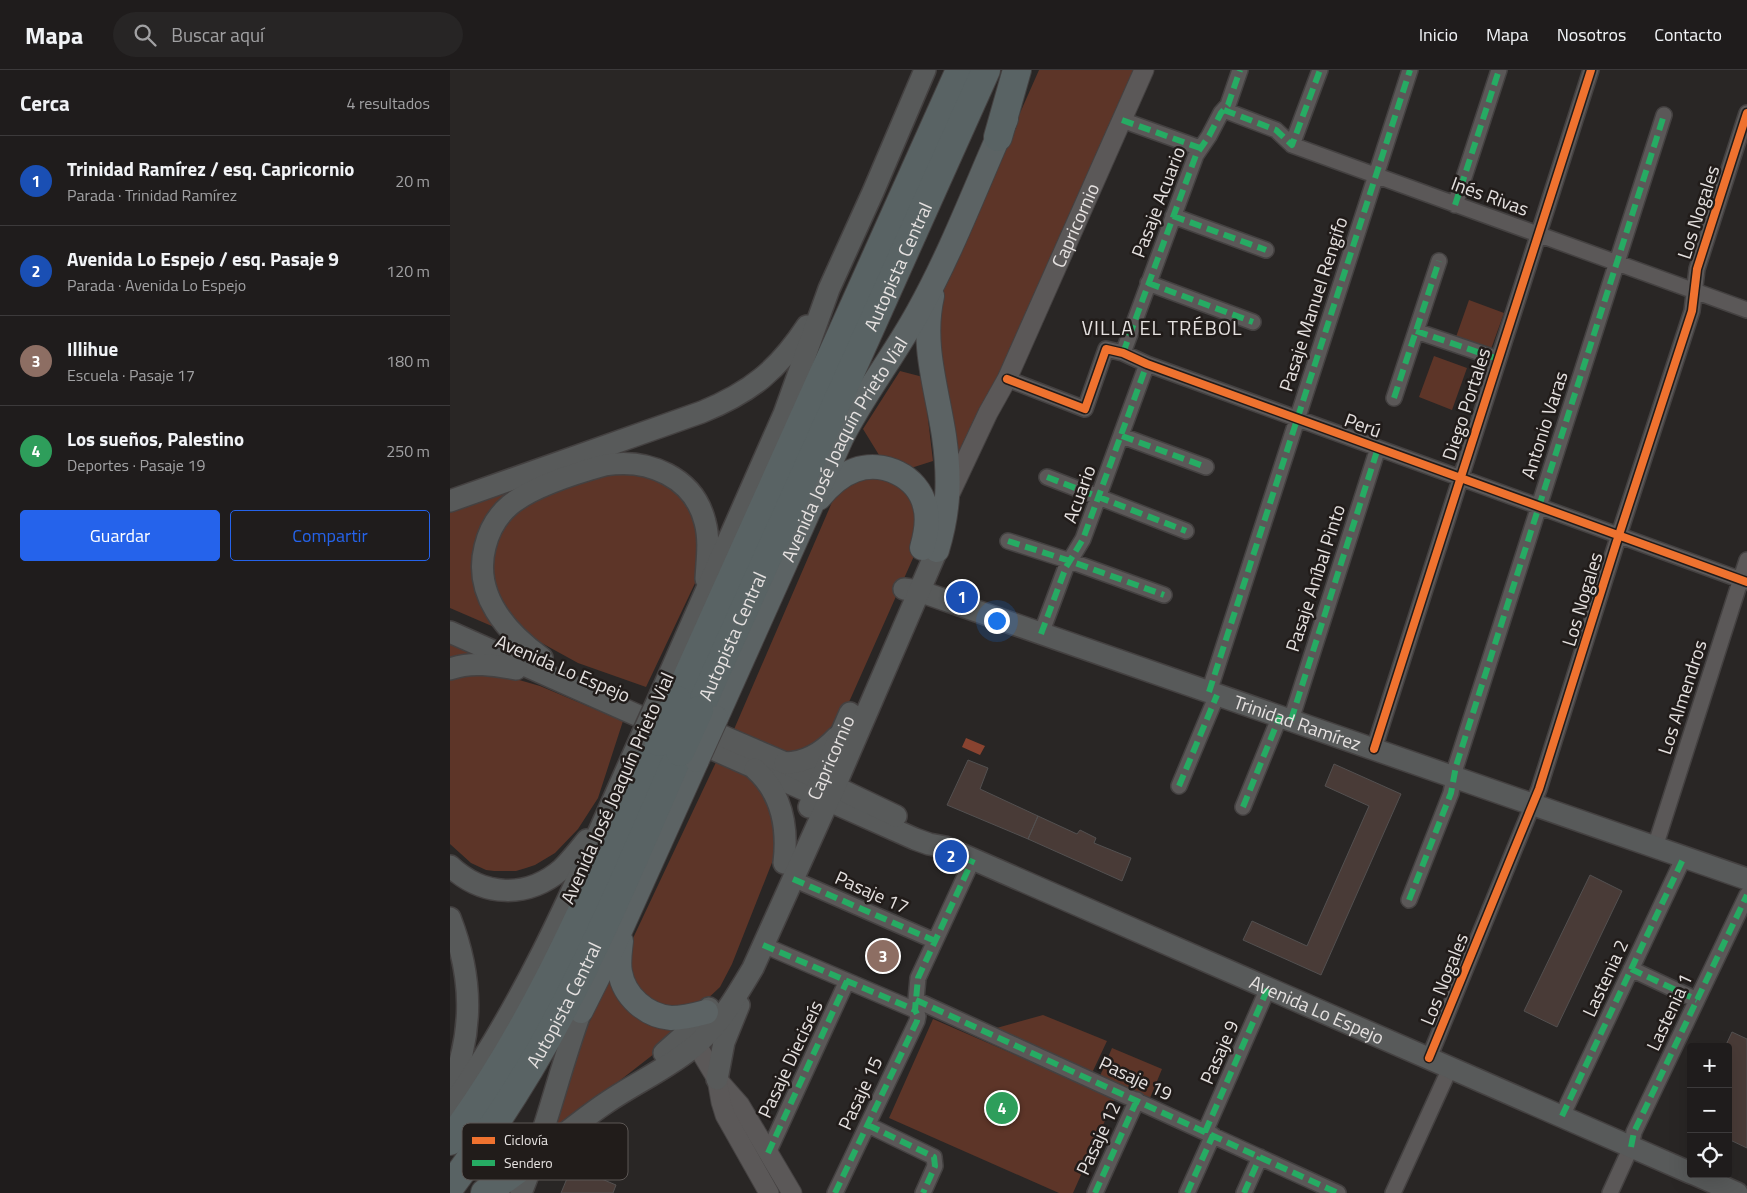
<!DOCTYPE html>
<html lang="es">
<head>
<meta charset="utf-8">
<style>
	body { margin:0; font-family:"Titillium Web",sans-serif; background:#272525; color:#f1f3f6 }
	.controls { position:absolute; right:15px; bottom:15px; display:grid; overflow:hidden; border-radius:5px; box-shadow:0 5px 20px #0002 }
	.controls button { width:45px; height:45px; display:grid; place-items:center; padding:0; border:0; border-bottom:1px solid #3c3a3b; background:#1f1c1c; color:#f1f3f6; font:25px sans-serif }
	.you { position:absolute; left:546px; top:550px; width:18px; height:18px; margin:-12px; border:4px solid #fff; border-radius:50%; background:#1a73e8; box-shadow:0 0 0 8px #1a73e833 }
	.badge { display:grid; place-items:center; width:32px; height:32px; border-radius:50%; background:#2563eb; color:#fff; font-size:16px; font-weight:700 }
	.pin { position:absolute; translate:-50% -50%; border:2px solid #fff; box-shadow:0 1px 5px #0006 }
	.list { margin:0; padding:0; list-style:none }
	h2 { display:flex; justify-content:space-between; align-items:center; height:65px; margin:0; padding:0 20px; font-size:21px }
	h2 small { font-size:16px; font-weight:400; color:#a1a1a3 }
	.list li { display:grid; grid-template-columns:32px 1fr auto; gap:15px; align-items:center; box-sizing:border-box; height:90px; padding:0 20px; border-top:1px solid #3c3a3b }
	.list b { display:block; font-size:19px; white-space:nowrap }
	.list p { margin:0; font-size:16px; white-space:nowrap; color:#a1a1a3 }
	.list em { font-size:16px; font-style:normal; color:#a1a1a3 }
	.actions { display:flex; gap:10px; padding:15px 20px }
	.actions a { flex:1; padding:11px 0; border:1px solid #2563eb; border-radius:5px; text-align:center; font-size:18px; color:#2563eb }
	.actions .main { background:#2563eb; color:#fff }
	.icon { flex:none; width:28px; height:28px; fill:none; stroke:currentColor; stroke-width:2; stroke-linecap:round; stroke-linejoin:round }
	.map { position:relative; flex:none; width:1297px; height:1123px; overflow:hidden }
	header { display:flex; align-items:center; gap:30px; box-sizing:border-box; height:70px; padding:0 25px; background:#1f1c1c; border-bottom:1px solid #3c3a3b }
	header strong { font-size:24px }
	nav { display:flex; gap:28px; margin-inline-start:auto; font-size:18px }
	.search { width:350px; height:45px; background:#272525; display:flex; align-items:center; gap:12px; box-sizing:border-box; padding:0 18px; border-radius:28px; color:#a1a1a3; font-size:19px }
	main { display:flex }
	aside { flex:1; background:#1f1c1c }
	.map>svg:first-child { display:block }
</style>
</head>
<body>
<header>
<strong>Mapa</strong>
<div class="search"><svg class="icon" aria-label="search" viewBox="0 0 24 24"><circle cx="10" cy="10" r="6"/><path d="M15 15l6 6"/></svg>Buscar aquí</div>
<nav><a>Inicio</a><a>Mapa</a><a>Nosotros</a><a>Contacto</a></nav>
</header>
<main>
<aside>
<h2>Cerca<small>4 resultados</small></h2>
<ul class="list">
<li><span class="badge" style="background:#1a4fb4">1</span><div><b>Trinidad Ramírez / esq. Capricornio</b><p>Parada · Trinidad Ramírez</p></div><em>20 m</em></li>
<li><span class="badge" style="background:#1a4fb4">2</span><div><b>Avenida Lo Espejo / esq. Pasaje 9</b><p>Parada · Avenida Lo Espejo</p></div><em>120 m</em></li>
<li><span class="badge" style="background:#8d6e63">3</span><div><b>Illihue</b><p>Escuela · Pasaje 17</p></div><em>180 m</em></li>
<li><span class="badge" style="background:#2e9e5b">4</span><div><b>Los sueños, Palestino</b><p>Deportes · Pasaje 19</p></div><em>250 m</em></li>
</ul>
<div class="actions"><a class="main">Guardar</a><a>Compartir</a></div>
</aside>
<div class="map">
<svg width="1297" height="1123" viewBox="0 0 1297 1123">
	<rect width="100%" height="100%" fill="#292625"/>
	<path fill="#5d3528" d="M589 0H687L504 406 485 235Z
		M1019 230 1054 243 1041 279 1006 267Z
		M984 286 1017 298 1002 340 969 327Z
		M450 301 473 307 483 391 461 398 448 390 429 385 413 359Z
		M175 399 218 411 248 449 247 509 196 617 128 593 77 565 57 548 39 497 52 455 85 427Z
		M416 403 457 414 472 468 387 659 343 687 282 664 386 423Z
		M81 410 41 448 44 557 0 538V434Z
		M0 571 30 585 0 591Z
		M10 604 52 605 90 616 173 651 148 728 128 759 105 783 85 795 76 798 66 801H44L36 800 21 793 0 774V608Z
		M268 688 310 712 330 762 323 790 282 894 270 917 252 934 209 940 181 916 176 883Z
		M164 900 236 959 96 1068 120 993Z
		M593 945 657 971 642 1003 543 959Z
		M483 949 665 1028 623 1123H609L439 1048Z
		M662 978 712 999 700 1028 650 1006Z"/>
	<path fill="#894330" d="M516 668 535 676 530 685 512 677Z"/>
	<path fill="#493b37" stroke="#535050" d="M518 690 538 698 530 719 588 746 578 769 497 735Z
		M884 694 951 724 871 905 793 870 802 851 857 876 919 736 875 716Z
		M588 746 627 764 630 760 646 768 644 773 681 788 672 811 578 769Z
		M1140 805 1172 821 1107 957 1074 941Z
		M1282 962 1297 969V1078L1278 1069V977H1275Z
		M128 1099 166 1115 163 1123H111L118 1106 124 1109Z"/>
	<g fill="none" stroke-linecap="round" stroke-linejoin="round">
		<g stroke="#444141" stroke-width="18">
			<path id="minor" d="M774 40 826 60 842 75 1297 240
				M672 50 750 78
				M842 75 870 0
				M1005 135 1049 0
				M723 146 816 180
				M698 213 803 252
				M966 261 1048 289
				M673 283 746 85 759 66 771 43 778 35 790 0
				M557 309 635 339 656 279 673 283 697 294 1297 512
				M944 328 989 191
				M672 366 756 397
				M597 407 736 461
				M558 471 620 491 714 525
				M591 564 616 497 633 469 697 294
				M759 622 960 0
				M841 650 928 378
				M924 679 1141 0
				M729 716 767 625
				M793 737 830 646
				M1205 777 1297 490
				M343 809 485 871
				M959 830 1001 723 1006 696 1214 45
				M313 875 465 940
				M1181 899 1247 930
				M466 930 888 1123
				M979 988 1089 719 1166 474 1242 241 1247 199 1297 43
				M1112 1046 1234 787
				M418 1055 484 1087 485 1096 473 1123
				M755 1062 818 918
				M318 1083 397 911
				M385 1123 467 951 468 946 465 940 468 908 523 789
				M645 1123 687 1030
				M737 1123 763 1065
				M794 1123 810 1087
				M943 1123 1000 998
				M1160 1123 1181 1077 1184 1062 1297 825"/>
		</g>
		<g stroke="#444141" stroke-width="21">
			<g id="tertiary">
				<path id="s1" d="M498 428 538 343 557 309 694 0"/>
				<path d="M246 974 267 1009 290 1035 342 1123"/>
				<path d="M267 1009 271 1032 275 1045 319 1123"/>
			</g>
		</g>
		<g stroke="#444141" stroke-width="24">
			<g id="secondary">
				<path d="M0 431 252 342C301 322 328 300 357 256"/>
				<path id="s2" d="M454 519 469 521 1297 809"/>
				<path id="s3" d="M0 562 465 769 479 774 495 777 1241 1103"/>
				<path d="M92 588C56 562 23 524 35 477 39 460 47 446 60 435 83 416 126 403 155 395 198 388 244 407 255 452 260 470 257 490 256 509"/>
				<path d="M0 599C21 591 44 595 66 599"/>
				<path d="M211 623 334 344 379 219 423 122 475 0"/>
				<path d="M249 656 335 693 446 746"/>
				<path d="M335 693C356 693 373 682 387 667"/>
				<path d="M305 699C333 724 338 759 334 793"/>
				<path id="s4" d="M359 737 400 643"/>
				<path d="M0 796C33 827 77 829 112 799 121 790 129 780 137 770"/>
				<path d="M0 848C23 907 24 962 0 1021"/>
				<path d="M214 983 241 959 259 938"/>
				<path d="M267 1009 274 972 289 935"/>
				<path d="M0 1038C82 923 135 792 192 665"/>
				<path d="M86 1086C109 1069 132 1049 156 1033 185 1013 219 998 246 975 270 954 287 925 303 898L385 716 487 480"/>
				<path d="M1244 1104 1287 1123"/>
				<path d="M71 1123C95 1064 109 1001 131 941"/>
			</g>
		</g>
		<g stroke="#444141" stroke-width="26">
			<g id="primary">
				<path d="M482 226C471 274 487 319 494 366 500 408 499 440 487 480"/>
				<path d="M369 428C378 417 391 405 405 400 433 390 468 406 475 436 479 450 476 464 472 478"/>
				<path id="s5" d="M266 648 391 369C413 325 444 286 468 242 502 181 527 114 556 49"/>
				<path d="M171 871C170 881 168 892 170 902 174 926 196 946 221 948 233 948 245 945 256 942"/>
				<path d="M131 941 161 881 247 690"/>
			</g>
		</g>
		<g stroke="#444141" stroke-width="30">
			<g id="motorway">
				<path d="M548 67 567 0"/>
				<path d="M227 630 510 0"/>
				<path id="s6" d="M249 640 536 0"/>
				<path d="M0 1071C91 948 146 810 209 672"/>
				<path id="s7" d="M0 1117C40 1063 77 1007 108 948 154 862 191 771 230 682"/>
				<path d="M35 1123 86 1086"/>
			</g>
		</g>
		<use href="#minor" stroke="#5b5858" stroke-width="15"/>
		<use href="#tertiary" stroke="#5b5858" stroke-width="19"/>
		<use href="#secondary" stroke="#585a5a" stroke-width="21"/>
		<use href="#primary" stroke="#5c6364" stroke-width="24"/>
		<use href="#motorway" stroke="#596364" stroke-width="28"/>
		<g stroke="#444141" stroke-width="24" stroke-linecap="butt">
			<path id="secondary-bridge" d="M192 665 211 623"/>
		</g>
		<g stroke="#444141" stroke-width="26" stroke-linecap="butt">
			<path id="primary-bridge" d="M247 690 266 648"/>
		</g>
		<g stroke="#444141" stroke-width="30" stroke-linecap="butt">
			<path id="motorway-bridge" d="M209 672 227 630
				M230 682 249 640"/>
		</g>
		<use href="#secondary-bridge" stroke="#585a5a" stroke-width="21"/>
		<use href="#primary-bridge" stroke="#5c6364" stroke-width="24"/>
		<use href="#motorway-bridge" stroke="#596364" stroke-width="28"/>
		<path stroke="#26ab63" stroke-width="6" stroke-dasharray="12 6" stroke-linecap="butt" d="M774 40 826 60 842 75 870 0
			M672 50 750 78
			M1005 135 1049 0
			M723 146 816 180
			M698 213 803 252
			M966 261 1048 289
			M673 283 746 85 759 66 771 43 778 35 790 0
			M944 328 989 191
			M672 366 756 397
			M597 407 736 461
			M558 471 620 491 714 525
			M591 564 616 497 633 469 697 294
			M759 622 960 0
			M841 650 928 378
			M729 716 767 625
			M793 737 830 646
			M343 809 485 871
			M959 830 1001 723 1006 696 1214 45
			M313 875 465 940
			M1181 899 1247 930
			M466 930 888 1123
			M1112 1046 1234 787
			M418 1055 484 1087 485 1096 473 1123
			M755 1062 818 918
			M1181 1077 1184 1062 1297 825
			M318 1083 397 911
			M385 1123 467 951 468 946 465 940 468 908 523 789
			M645 1123 687 1030
			M737 1123 763 1065
			M794 1123 810 1087"/>
		<g stroke="#211c1a" stroke-width="11">
			<path id="cycleway" d="M557 309 635 339 656 279 673 283 697 294 1297 512
				M924 679 1141 0
				M979 988 1089 719 1166 474 1242 241 1247 199 1297 43"/>
		</g>
		<use href="#cycleway" stroke="#ef722f" stroke-width="8"/>
	</g>
	<g text-anchor="middle" stroke-width="5" stroke-linejoin="round" paint-order="stroke">
		<g font-size="19" fill="#e5e1e0" stroke="#211c1a">
			<text transform="translate(1040 126) rotate(20)" y="7">Inés Rivas</text>
			<text transform="translate(708 132) rotate(-69)" y="7">Pasaje Acuario</text>
			<text transform="translate(1248 142) rotate(-72)" y="7">Los Nogales</text>
			<text dy="7" stroke="none"><textPath href="#s1" startOffset="301">Capricornio</textPath></text>
			<text dy="7" stroke="none"><textPath href="#s6" startOffset="486">Autopista Central</textPath></text>
			<text transform="translate(863 234) rotate(-72)" y="7">Pasaje Manuel Rengifo</text>
			<text transform="translate(1016 334) rotate(-72)" y="7">Diego Portales</text>
			<text transform="translate(913 355) rotate(20)" y="7">Perú</text>
			<text transform="translate(1094 355) rotate(-72)" y="7">Antonio Varas</text>
			<text dy="7" stroke="none"><textPath href="#s5" startOffset="298">Avenida José Joaquín Prieto Vial</textPath></text>
			<text transform="translate(629 424) rotate(-70)" y="7">Acuario</text>
			<text transform="translate(865 508) rotate(-72)" y="7">Pasaje Aníbal Pinto</text>
			<text transform="translate(1132 529) rotate(-73)" y="7">Los Nogales</text>
			<text dy="7" stroke="none"><textPath href="#s6" startOffset="81">Autopista Central</textPath></text>
			<text transform="translate(113 598) rotate(23)" y="7">Avenida Lo Espejo</text>
			<text transform="translate(1232 627) rotate(-72)" y="7">Los Almendros</text>
			<text dy="7" stroke="none"><textPath href="#s2" startOffset="416">Trinidad Ramírez</textPath></text>
			<text dy="7" stroke="none"><textPath href="#s4" startOffset="54">Capricornio</textPath></text>
			<text transform="translate(167 718) rotate(-66)" y="7">Avenida José Joaquín Prieto Vial</text>
			<text transform="translate(422 822) rotate(24)" y="7">Pasaje 17</text>
			<text transform="translate(1155 908) rotate(-65)" y="7">Lastenia 2</text>
			<text transform="translate(994 909) rotate(-68)" y="7">Los Nogales</text>
			<text dy="7" stroke="none"><textPath href="#s7" startOffset="215">Autopista Central</textPath></text>
			<text dy="7" stroke="none"><textPath href="#s3" startOffset="946">Avenida Lo Espejo</textPath></text>
			<text transform="translate(1219 942) rotate(-65)" y="7">Lastenia 1</text>
			<text transform="translate(769 982) rotate(-66)" y="7">Pasaje 9</text>
			<text transform="translate(340 989) rotate(-65)" y="7">Pasaje Dieciseís</text>
			<text transform="translate(686 1008) rotate(25)" y="7">Pasaje 19</text>
			<text transform="translate(410 1023) rotate(-65)" y="7">Pasaje 15</text>
			<text transform="translate(648 1068) rotate(-65)" y="7">Pasaje 12</text>
		</g>
		<g font-size="20" letter-spacing="1" fill="#e5e1e0" stroke="#211c1a">
			<text x="712" y="265">VILLA EL TRÉBOL</text>
		</g>
	</g>
	<rect x="12" y="1053" width="166" height="57" rx="8" fill="#211c1a" stroke="#5c5755" stroke-width="1"/>
	<rect x="22" y="1067" width="23" height="7" fill="#ef722f"/>
	<rect x="22" y="1090" width="23" height="6" fill="#26ab63"/>
	<g font-size="14" fill="#e5e1e0">
		<text x="54" y="1075">Ciclovía</text>
		<text x="54" y="1098">Sendero</text>
	</g>
</svg>
<div class="controls">
<button>+</button>
<button>−</button>
<button><svg class="icon" aria-label="locate" viewBox="0 0 24 24"><circle cx="12" cy="12" r="6"/><path d="M12 2v4M12 18v4M2 12h4M18 12h4"/></svg></button>
</div>
<div class="you"></div>
<div class="pin badge" style="left:512px;top:527px;background:#1a4fb4">1</div>
<div class="pin badge" style="left:501px;top:786px;background:#1a4fb4">2</div>
<div class="pin badge" style="left:433px;top:886px;background:#8d6e63">3</div>
<div class="pin badge" style="left:552px;top:1038px;background:#2e9e5b">4</div>
</div>
</main>
</body>
</html>
